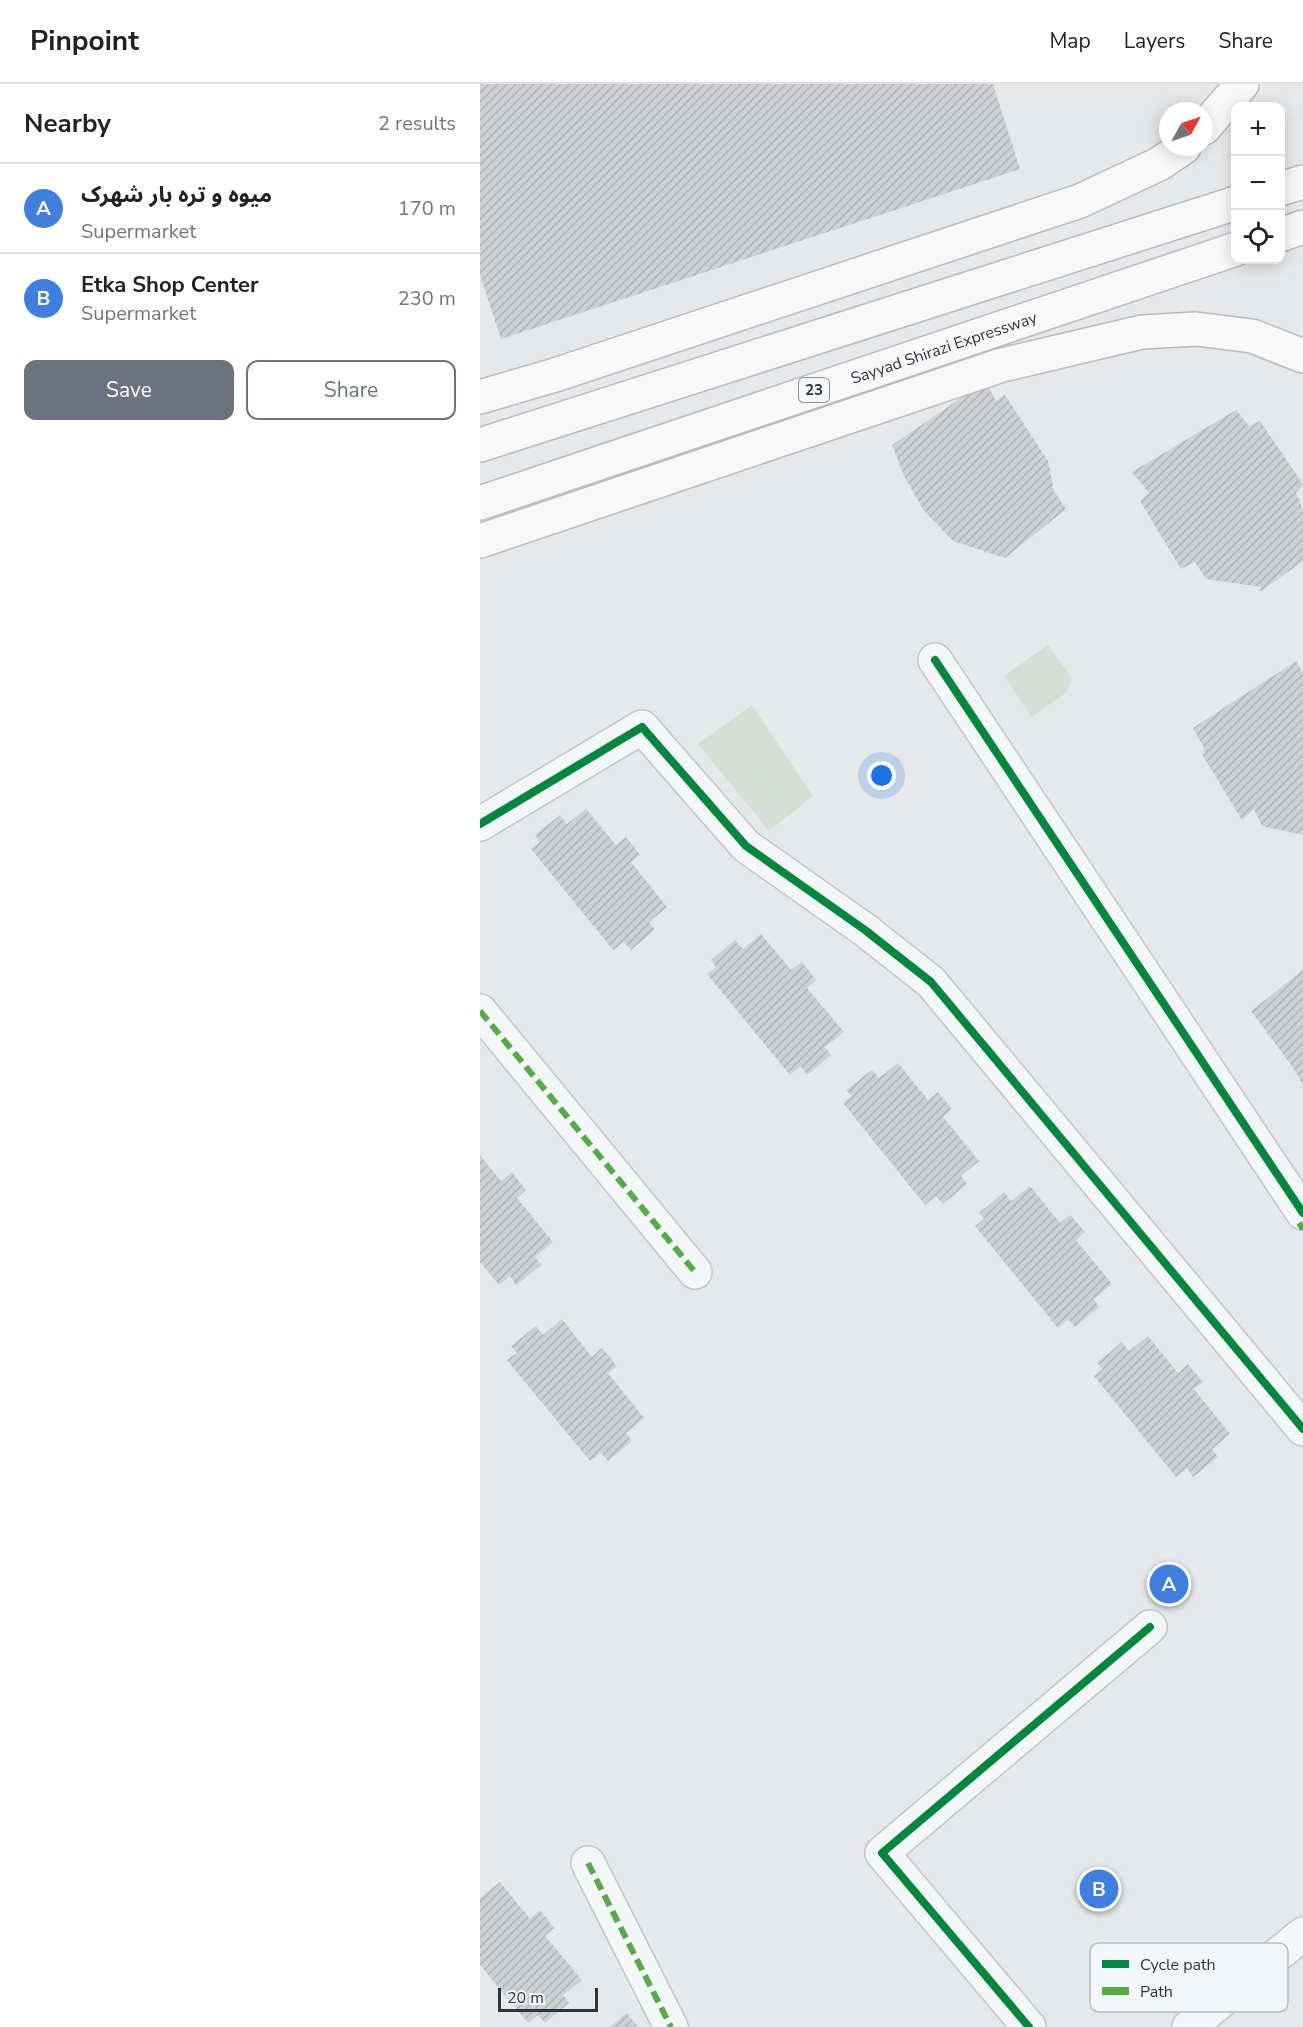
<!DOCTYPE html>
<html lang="en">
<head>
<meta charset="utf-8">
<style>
	body { margin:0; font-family:"Nunito Sans","Noto Sans Arabic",sans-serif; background:#f6f6f6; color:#222 }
	.controls { position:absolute; right:18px; top:18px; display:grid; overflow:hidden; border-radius:12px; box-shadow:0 3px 15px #0003 }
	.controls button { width:54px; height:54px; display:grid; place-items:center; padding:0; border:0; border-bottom:2px solid #e0e0e0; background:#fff; color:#222; font:30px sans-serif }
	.compass { position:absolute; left:679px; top:18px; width:54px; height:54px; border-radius:50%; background:#fff; box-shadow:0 3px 15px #0003; rotate:50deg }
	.scale { position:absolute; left:18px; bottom:15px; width:100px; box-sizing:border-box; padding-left:6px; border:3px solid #2b3445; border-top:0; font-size:16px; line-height:21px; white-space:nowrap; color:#2b3445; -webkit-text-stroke:4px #f4f6f9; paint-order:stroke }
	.you { position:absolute; left:402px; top:692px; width:21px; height:21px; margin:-15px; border:4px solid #fff; border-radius:50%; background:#1a73e8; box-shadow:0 0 0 9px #1a73e833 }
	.badge { display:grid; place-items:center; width:39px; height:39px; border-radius:50%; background:#6c737f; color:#fff; font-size:20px; font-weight:700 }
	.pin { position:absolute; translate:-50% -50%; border:3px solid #fff; box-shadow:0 2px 6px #0006 }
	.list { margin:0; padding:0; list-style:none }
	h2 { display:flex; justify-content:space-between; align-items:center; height:78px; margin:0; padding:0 24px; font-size:26px }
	h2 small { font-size:20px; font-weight:400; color:#767676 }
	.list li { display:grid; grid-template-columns:39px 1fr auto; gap:18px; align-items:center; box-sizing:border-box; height:90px; padding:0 24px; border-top:2px solid #e0e0e0 }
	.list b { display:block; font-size:22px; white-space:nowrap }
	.list p { margin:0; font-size:20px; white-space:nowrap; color:#767676 }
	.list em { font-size:20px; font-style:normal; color:#767676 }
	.actions { display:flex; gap:12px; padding:18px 24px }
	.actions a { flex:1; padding:14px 0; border:2px solid #6c737f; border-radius:12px; text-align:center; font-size:21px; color:#6c737f }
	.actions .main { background:#6c737f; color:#fff }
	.icon { flex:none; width:33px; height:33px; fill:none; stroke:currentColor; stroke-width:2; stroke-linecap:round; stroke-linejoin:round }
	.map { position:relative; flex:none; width:823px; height:1943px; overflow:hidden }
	header { display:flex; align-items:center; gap:36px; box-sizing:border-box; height:84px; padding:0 30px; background:#fff; border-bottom:2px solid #e0e0e0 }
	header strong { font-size:28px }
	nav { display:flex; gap:33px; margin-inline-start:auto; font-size:21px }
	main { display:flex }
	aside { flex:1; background:#fff }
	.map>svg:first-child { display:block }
</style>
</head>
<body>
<header>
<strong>Pinpoint</strong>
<nav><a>Map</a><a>Layers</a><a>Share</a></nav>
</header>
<main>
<aside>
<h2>Nearby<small>2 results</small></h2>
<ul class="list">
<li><span class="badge" style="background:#3f7fe0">A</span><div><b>میوه و تره بار شهرک</b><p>Supermarket</p></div><em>170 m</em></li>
<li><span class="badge" style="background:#3f7fe0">B</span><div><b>Etka Shop Center</b><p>Supermarket</p></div><em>230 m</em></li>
</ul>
<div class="actions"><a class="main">Save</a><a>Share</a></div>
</aside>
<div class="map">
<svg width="823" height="1943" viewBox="0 0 823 1943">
	<defs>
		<pattern id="building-hatch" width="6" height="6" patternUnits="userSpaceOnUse" patternTransform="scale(1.5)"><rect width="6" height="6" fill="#ced0d3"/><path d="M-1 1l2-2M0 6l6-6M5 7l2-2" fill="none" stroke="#b1b3b6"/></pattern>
	</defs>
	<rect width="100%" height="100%" fill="#e6e8ea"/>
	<path fill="#d6ded6" d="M568 561 592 594 587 608 552 633 524 592Z
		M272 621 333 712 289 747 218 660Z"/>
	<path fill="url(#building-hatch)" d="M0 0H513L540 85 21 255 0 191Z
		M508 301 516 317 525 311 568 377 574 407 586 425 525 474 473 457 444 427 425 394 412 361 484 312Z
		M756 326 769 342 780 337 823 400 816 409 823 425V477L780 508 781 503 726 495 715 478 701 485 660 417 669 409 652 388Z
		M816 577 823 589V751L782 742 774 725 762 736 723 672 724 664 713 644Z
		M106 725 136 761 146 753 160 771 151 778 187 823 169 838 175 846 151 866 144 858 133 866 51 765 60 758 55 751 80 731 87 740Z
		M281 850 311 886 322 878 336 896 327 904 364 948 345 963 351 971 327 991 320 982 310 991 227 890 236 883 231 876 255 856 263 865Z
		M823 886V1001L812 982 771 927Z
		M418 979 448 1016 458 1008 472 1025 463 1033 499 1077 481 1092 487 1100 463 1120 456 1112 445 1121 363 1019 372 1012 366 1006 392 986 399 994Z
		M0 1071 21 1097 32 1088 46 1106 37 1114 73 1158 55 1173 61 1181 36 1201 30 1192 19 1201 0 1178Z
		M550 1102 580 1139 590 1131 605 1148 596 1156 632 1200 614 1215 619 1223 595 1243 588 1235 578 1244 495 1142 504 1135 499 1129 524 1108 531 1117Z
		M82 1235 112 1273 122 1264 137 1282 128 1289 164 1334 146 1349 152 1357 128 1377 121 1369 110 1377 27 1276 37 1269 31 1262 56 1242 63 1251Z
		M668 1252 698 1289 708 1280 723 1298 714 1305 750 1350 732 1365 738 1373 713 1393 707 1384 696 1393 614 1292 623 1285 617 1279 642 1258 649 1267Z
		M20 1798 50 1835 60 1826 74 1844 65 1852 102 1896 83 1911 89 1919 65 1939 58 1931 48 1939 0 1881V1814Z
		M147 1929 158 1943H130Z"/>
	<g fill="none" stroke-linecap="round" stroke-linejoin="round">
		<g stroke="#c4c6c8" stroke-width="36">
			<path id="minor" d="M455 576 823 1129
				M0 740 162 643 266 762 385 846 451 898 823 1345
				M0 927 215 1188
				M108 1779 191 1943
				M549 1943 402 1769 670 1543
				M709 1943 823 1850"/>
		</g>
		<g stroke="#b8bbbf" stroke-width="36">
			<g id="highway">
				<path d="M724 44 762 0"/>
				<path d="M800 105 823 98"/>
				<path d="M800 151 823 143"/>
				<path d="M0 313 75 291 600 117 679 80 704 63"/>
				<path d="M0 361 756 119"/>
				<path id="s1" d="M0 419 756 165"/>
				<path d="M0 457 522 281 662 248 716 245 772 252 823 272"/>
			</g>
		</g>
		<use href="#minor" stroke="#f5f6f7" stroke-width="33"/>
		<use href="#highway" stroke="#f8f8f8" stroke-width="33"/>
		<path stroke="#54ac47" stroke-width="6" stroke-dasharray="12 6" stroke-linecap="butt" d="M0 927 215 1188
			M819 1139 823 1145
			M108 1779 191 1943"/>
		<g stroke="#f4f6f9" stroke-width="11">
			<path id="cycleway" d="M455 576 823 1129
				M0 740 162 643 266 762 385 846 451 898 823 1345
				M549 1943 402 1769 670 1543"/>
		</g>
		<use href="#cycleway" stroke="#00873e" stroke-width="8"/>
	</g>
	<g text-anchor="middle" stroke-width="4.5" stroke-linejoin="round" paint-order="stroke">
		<rect fill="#f4f6f9" stroke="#676e7b" stroke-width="1.5" x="319" y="294" width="30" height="24" rx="4.5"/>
		<g font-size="15" font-weight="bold" fill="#2b3445">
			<text x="334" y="311">23</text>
		</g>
		<g font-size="16" fill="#2b3445" stroke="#f4f6f9">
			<text dy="6" stroke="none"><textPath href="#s1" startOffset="489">Sayyad Shirazi Expressway</textPath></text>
		</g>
	</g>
	<rect x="610" y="1859" width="198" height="69" rx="9" fill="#f4f6f9" stroke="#b8bcc3" stroke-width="1.5"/>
	<rect x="622" y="1876" width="27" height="8" fill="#00873e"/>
	<rect x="622" y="1903" width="27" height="8" fill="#54ac47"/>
	<g font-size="16" fill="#2b3445">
		<text x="660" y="1886">Cycle path</text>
		<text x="660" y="1913">Path</text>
	</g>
</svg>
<div class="controls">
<button>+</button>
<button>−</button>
<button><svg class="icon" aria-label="locate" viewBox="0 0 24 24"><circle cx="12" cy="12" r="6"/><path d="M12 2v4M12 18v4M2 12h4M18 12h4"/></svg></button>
</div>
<svg class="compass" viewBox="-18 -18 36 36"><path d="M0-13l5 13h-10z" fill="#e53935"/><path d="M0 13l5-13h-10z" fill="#767676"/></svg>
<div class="scale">20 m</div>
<div class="you"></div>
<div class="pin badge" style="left:689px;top:1500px;background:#3f7fe0">A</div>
<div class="pin badge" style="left:619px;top:1805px;background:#3f7fe0">B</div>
</div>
</main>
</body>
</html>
